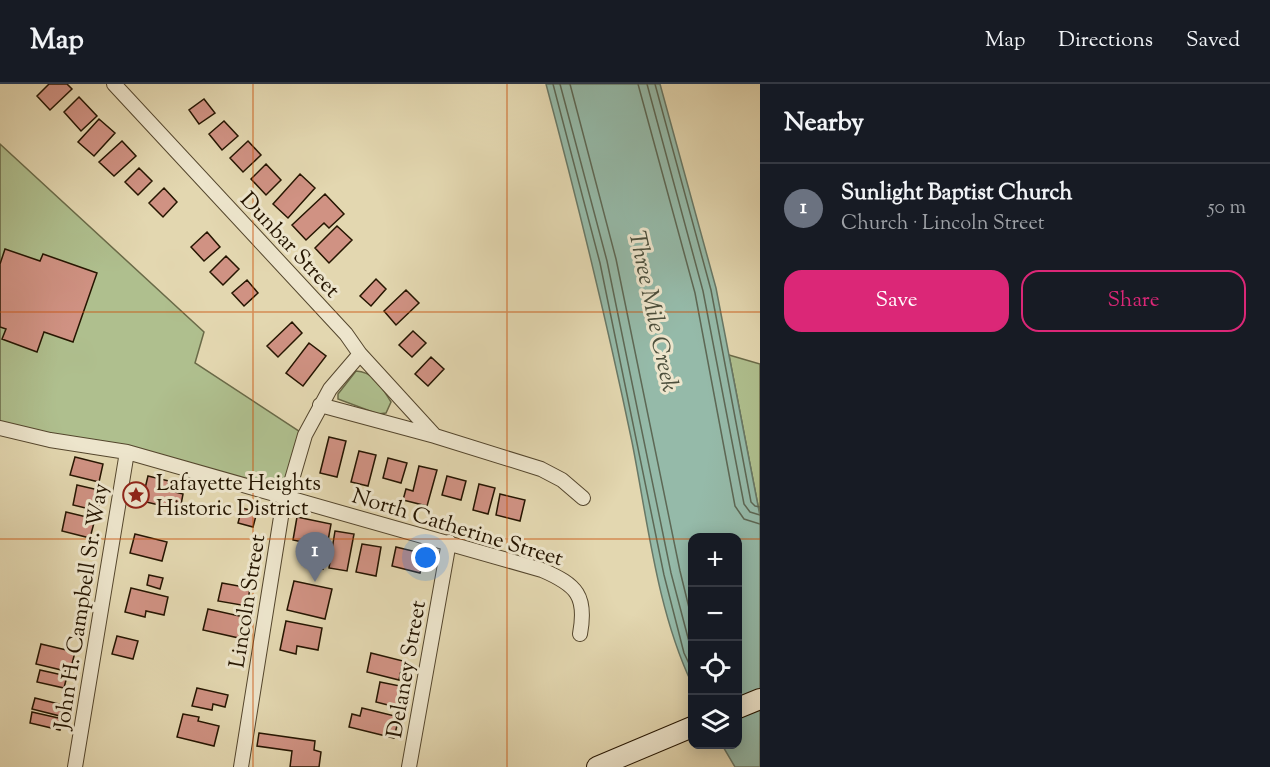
<!DOCTYPE html>
<html lang="en">
<head>
<meta charset="utf-8">
<style>
	body { margin:0; font-family:"Sorts Mill Goudy",serif; background:#20242c; color:#f1f3f6 }
	.controls { position:absolute; right:18px; bottom:18px; display:grid; overflow:hidden; border-radius:12px; box-shadow:0 3px 15px #0003 }
	.controls button { width:54px; height:54px; display:grid; place-items:center; padding:0; border:0; border-bottom:2px solid #363941; background:#171b24; color:#f1f3f6; font:30px sans-serif }
	.you { position:absolute; left:426px; top:474px; width:21px; height:21px; margin:-15px; border:4px solid #fff; border-radius:50%; background:#1a73e8; box-shadow:0 0 0 9px #1a73e833 }
	.badge { display:grid; place-items:center; width:39px; height:39px; border-radius:50%; background:#db2777; color:#fff; font-size:20px; font-weight:700 }
	.pin { position:absolute; translate:-50% -50px; filter:drop-shadow(0 2px 3px #0008) }
	.pin::after { content:''; position:absolute; top:32px; width:21px; height:18px; background:inherit; clip-path:polygon(0 0,100% 0,50% 100%) }
	.list { margin:0; padding:0; list-style:none }
	h2 { display:flex; justify-content:space-between; align-items:center; height:78px; margin:0; padding:0 24px; font-size:26px }
	h2 small { font-size:20px; font-weight:400; color:#9ea1a6 }
	.list li { display:grid; grid-template-columns:39px 1fr auto; gap:18px; align-items:center; box-sizing:border-box; height:90px; padding:0 24px; border-top:2px solid #363941 }
	.list b { display:block; font-size:22px; white-space:nowrap }
	.list p { margin:0; font-size:20px; white-space:nowrap; color:#9ea1a6 }
	.list em { font-size:20px; font-style:normal; color:#9ea1a6 }
	.actions { display:flex; gap:12px; padding:18px 24px }
	.actions a { flex:1; padding:14px 0; border:2px solid #db2777; border-radius:18px; text-align:center; font-size:21px; color:#db2777 }
	.actions .main { background:#db2777; color:#fff }
	.icon { flex:none; width:33px; height:33px; fill:none; stroke:currentColor; stroke-width:2; stroke-linecap:round; stroke-linejoin:round }
	.map { position:relative; flex:none; width:760px; height:683px; overflow:hidden }
	header { display:flex; align-items:center; gap:36px; box-sizing:border-box; height:84px; padding:0 30px; background:#171b24; border-bottom:2px solid #363941 }
	header strong { font-size:28px }
	nav { display:flex; gap:33px; margin-inline-start:auto; font-size:21px }
	main { display:flex }
	aside { flex:1; background:#171b24 }
	.map>svg:first-child { display:block }
</style>
</head>
<body>
<header>
<strong>Map</strong>
<nav><a>Map</a><a>Directions</a><a>Saved</a></nav>
</header>
<main>
<div class="map">
<svg width="760" height="683" viewBox="0 0 760 683">
	<rect width="100%" height="100%" fill="#e3d7b0"/>
	<filter id="stains"><feTurbulence type="fractalNoise" baseFrequency=".00333" numOctaves="4"/><feColorMatrix values="0 0 0 0 .2 0 0 0 0 .09 0 0 0 0 .02 0 0 0 .5 -.17"/></filter>
	<radialGradient id="worn" r=".72"><stop offset=".6" stop-color="#630" stop-opacity="0"/><stop offset="1" stop-color="#630" stop-opacity=".3"/></radialGradient>
	<path fill="#afbf8e" stroke="#6a6a48" stroke-width="1.5" d="M0 60 204 248 195 279 305 351 289 413 0 344Z
		M729 271 760 280V432Z
		M356 287C375 288 382 304 391 318L386 329 378 330 338 315V310Z"/>
	<path fill="#95baa9" stroke="#687866" stroke-width="1.5" d="M546 0H660L716 204 760 432V683H735L722 661 738 660V454H692V600C657 526 648 439 632 358 607 238 578 119 546 0Z"/>
	<g fill="none" stroke-linecap="round" stroke-linejoin="round">
		<path stroke="#5d6855" stroke-width="1.5" d="M553 0 600 179 664 491 684 569 692 586
			M560 0 607 177 671 489 692 569
			M570 0 616 175 680 487 692 536
			M638 0 695 209 735 422 744 435 760 440
			M647 0 703 207 744 420 750 428 760 431
			M655 0 711 206 751 418 755 422 760 423"/>
	</g>
	<path fill="#d09283" stroke="#251501" stroke-width="1.5" d="M49 0H67L72 5 50 26 37 12Z
		M79 13 97 32 81 47 64 28Z
		M204 15 215 29 199 40 189 26Z
		M99 35 115 49 94 72 78 58Z
		M224 37 238 52 222 66 209 50Z
		M122 57 136 72 114 92 99 78Z
		M248 57 261 71 243 88 230 74Z
		M266 80 281 96 266 111 251 95Z
		M139 84 152 97 138 111 125 98Z
		M300 90 315 104 288 134 273 120Z
		M164 104 177 118 163 133 149 119Z
		M325 110 344 130 329 144 324 139 306 156 292 141Z
		M337 142 352 156 329 179 315 164Z
		M207 148 220 163 204 177 191 163Z
		M5 165 40 177 43 170 97 189 73 258 44 248 37 268 2 255 6 245 0 243V180Z
		M226 172 239 185 223 201 210 188Z
		M376 195 386 205 371 222 360 212Z
		M247 196 258 209 244 222 232 209Z
		M406 206 419 219 396 241 384 227Z
		M292 238 302 249 278 273 267 262Z
		M413 247 426 259 412 273 399 261Z
		M309 259 326 272 303 302 286 289Z
		M431 273 444 285 428 302 415 290Z
		M329 353 346 357 337 393 320 389Z
		M359 367 376 371 368 402 351 398Z
		M75 373 103 380 99 398 70 391Z
		M388 374 407 379 401 399 383 394Z
		M419 382 437 386 427 422 403 416 406 405 413 407Z
		M148 392 169 397 167 406 183 410 180 426 142 417Z
		M447 392 466 397 461 416 442 411Z
		M479 400 495 404 488 430 473 426Z
		M77 401 103 407 98 427 73 421Z
		M500 410 525 416 520 437 496 431Z
		M242 424 257 428 253 443 238 439Z
		M66 428 95 435 90 454 62 447Z
		M297 433 331 440 323 485 303 481 307 459 293 456Z
		M335 447 354 450 347 487 329 484Z
		M135 450 167 458 162 477 130 469Z
		M362 460 381 463 376 492 356 488Z
		M396 463 425 470 420 489 392 482Z
		M149 491 163 494 160 505 147 501Z
		M294 497 332 505 325 535 287 526Z
		M222 499 250 504 247 522 218 517Z
		M131 504 168 513 164 531 146 527 145 533 125 528Z
		M208 525 244 533 239 554 203 546Z
		M286 537 322 544 318 566 297 562 296 570 280 566Z
		M117 552 138 557 133 575 112 570Z
		M41 560 75 568 70 588 36 580Z
		M371 569 403 577 399 596 367 588Z
		M40 586 67 592 64 604 37 598Z
		M380 598 405 603 400 624 376 618Z
		M197 604 228 611 225 623 213 620 212 626 192 622Z
		M35 614 63 621 60 632 32 625Z
		M362 624 399 633 394 654 349 643 352 630 360 632Z
		M32 628 63 635 60 646 30 639Z
		M183 630 199 633 198 637 219 642 214 662 177 653Z
		M259 649 315 657 314 666 321 668 319 683H290L292 667 257 662Z"/>
	<g fill="none" stroke-linecap="round" stroke-linejoin="round">
		<g stroke="#54462d" stroke-width="16">
			<path id="street" d="M114 0 346 250 360 270 435 352
				M320 321 435 352 541 385 562 396 583 414
				M0 344 50 356 127 368 542 486C577 501 587 512 580 550
				M75 683 127 368
				M241 683 281 433 305 351 330 305 360 270
				M409 683 449 458"/>
		</g>
		<g stroke="#251501" stroke-width="22">
			<path id="secondary" d="M738 624 760 615
				M597 683 692 643"/>
		</g>
		<use href="#street" stroke="#ede5cc" stroke-width="14"/>
		<use href="#secondary" stroke="#ede5cc" stroke-width="20"/>
	</g>
	<path fill="none" stroke="#cb4f0a" stroke-width="1.5" stroke-opacity="0.55" d="M253 0V683M507 0V683M0 228H760M0 455H692M738 455H760"/>
	<defs>
		<g id="sight-ring" transform="scale(1.35)"><circle r="9.5" fill="#ede5cc" stroke="#8f2418" stroke-width="1.5"/><path d="M0-6L1.8-2.2L6-1.7L2.9 1.2L3.7 5.4L0 3.3L-3.7 5.4L-2.9 1.2L-6-1.7L-1.8-2.2Z" fill="#8f2418"/></g>
	</defs>
	<g fill-rule="evenodd">
		<use href="#sight-ring" x="136" y="411"/>
	</g>
	<g text-anchor="middle" stroke-width="6" stroke-linejoin="round" paint-order="stroke">
		<g font-size="22" fill="#251501" stroke="#ede5cc">
			<text transform="translate(291 160) rotate(47)" y="8">Dunbar Street</text>
			<text transform="translate(458 442) rotate(17)" y="8">North Catherine Street</text>
			<text transform="translate(246 517) rotate(-81)" y="8">Lincoln Street</text>
			<text transform="translate(80 522) rotate(-81)" y="8">John H. Campbell Sr. Way</text>
			<text transform="translate(405 585) rotate(-80)" y="8">Delaney Street</text>
		</g>
		<g font-size="22" fill="#251501" stroke="#ede5cc" text-anchor="start">
			<text x="156" y="406">Lafayette Heights<tspan x="156" dy="25">Historic District</tspan></text>
		</g>
		<g font-size="24" font-style="italic" fill="#4c4f3c" stroke="#ede5cc">
			<text transform="translate(654 227) rotate(78)" y="8">Three Mile Creek</text>
		</g>
	</g>
	<rect width="100%" height="100%" filter="url(#stains)"/>
	<rect width="100%" height="100%" fill="url(#worn)"/>
</svg>
<div class="controls">
<button>+</button>
<button>−</button>
<button><svg class="icon" aria-label="locate" viewBox="0 0 24 24"><circle cx="12" cy="12" r="6"/><path d="M12 2v4M12 18v4M2 12h4M18 12h4"/></svg></button>
<button><svg class="icon" aria-label="layers" viewBox="0 0 24 24"><path d="M12 4l9 5-9 5-9-5zM3 14l9 5 9-5"/></svg></button>
</div>
<div class="you"></div>
<div class="pin badge" style="left:315px;top:498px;background:#6b7280">1</div>
</div>
<aside>
<h2>Nearby<small></small></h2>
<ul class="list">
<li><span class="badge" style="background:#6b7280">1</span><div><b>Sunlight Baptist Church</b><p>Church · Lincoln Street</p></div><em>50 m</em></li>
</ul>
<div class="actions"><a class="main">Save</a><a>Share</a></div>
</aside>
</main>
</body>
</html>
